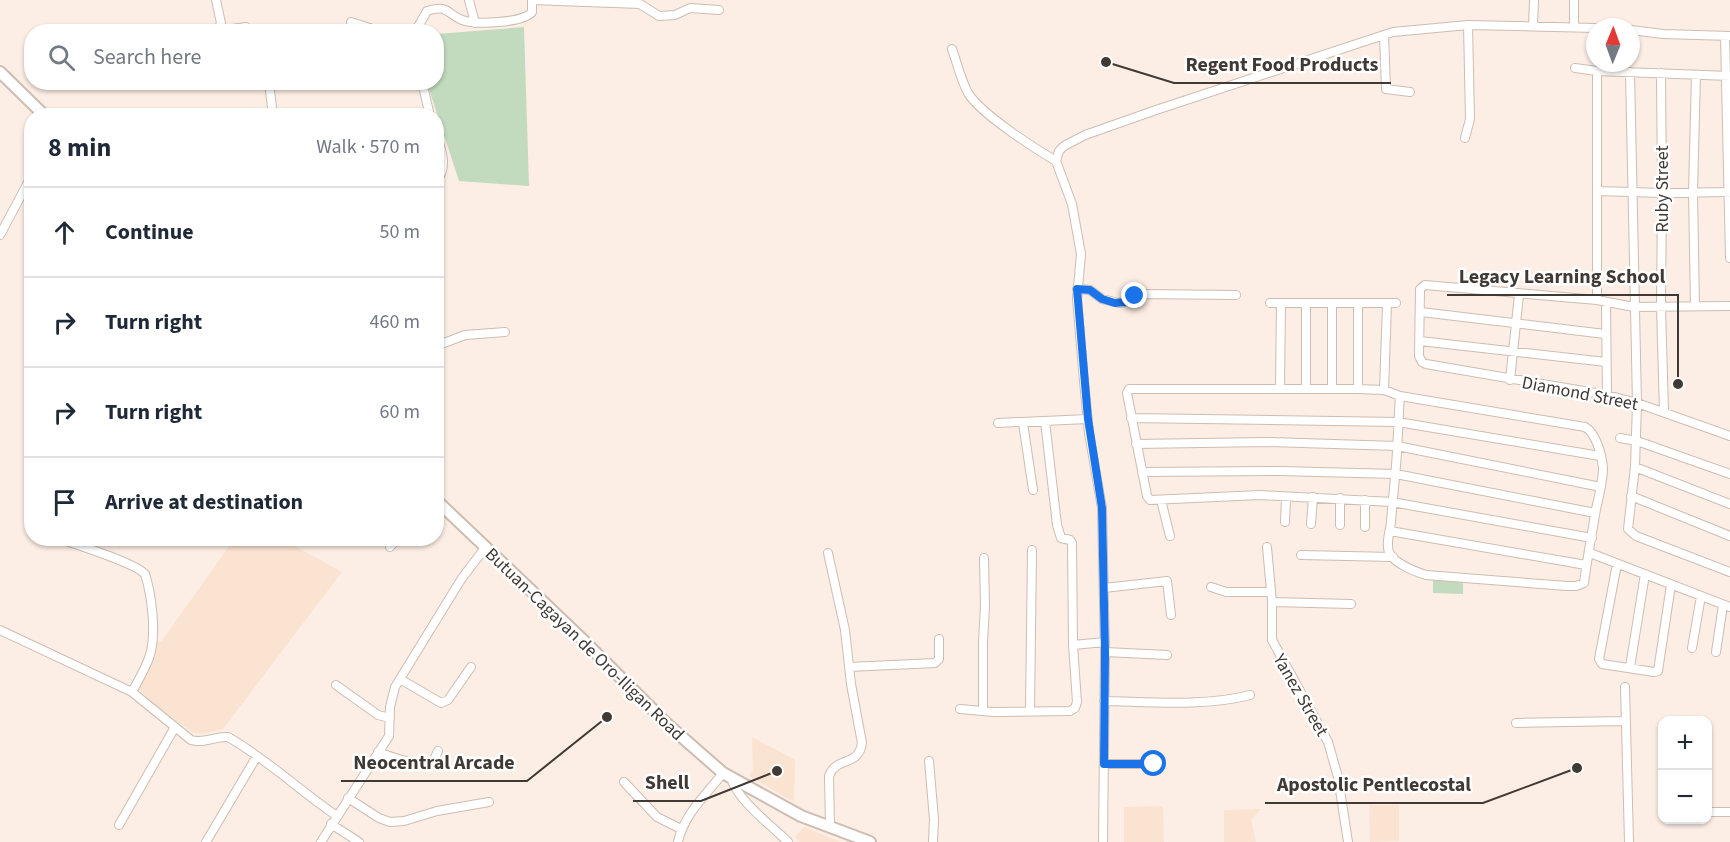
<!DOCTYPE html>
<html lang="en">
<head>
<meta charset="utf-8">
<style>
	body { margin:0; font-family:"Source Sans 3",sans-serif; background:#f2f2f3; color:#1f2937 }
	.controls { position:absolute; right:18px; bottom:18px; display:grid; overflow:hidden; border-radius:12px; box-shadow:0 2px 4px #0004 }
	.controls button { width:54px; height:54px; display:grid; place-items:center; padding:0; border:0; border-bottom:2px solid #e0e1e3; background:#fff; color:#1f2937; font:30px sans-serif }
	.compass { position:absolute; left:1586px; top:18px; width:54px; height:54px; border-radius:50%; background:#fff; box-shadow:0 2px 4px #0004; rotate:1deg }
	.stop { position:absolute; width:18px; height:18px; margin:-14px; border:4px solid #1a73e8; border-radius:50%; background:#fff }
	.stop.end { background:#1a73e8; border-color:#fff; box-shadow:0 2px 6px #0008 }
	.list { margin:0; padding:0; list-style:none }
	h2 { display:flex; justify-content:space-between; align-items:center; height:78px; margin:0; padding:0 24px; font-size:26px }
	h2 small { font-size:20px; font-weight:400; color:#747a83 }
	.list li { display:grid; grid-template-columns:39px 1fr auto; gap:18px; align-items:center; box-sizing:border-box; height:90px; padding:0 24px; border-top:2px solid #e0e1e3 }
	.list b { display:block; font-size:22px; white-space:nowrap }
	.list em { font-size:20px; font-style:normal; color:#747a83 }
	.icon { flex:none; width:33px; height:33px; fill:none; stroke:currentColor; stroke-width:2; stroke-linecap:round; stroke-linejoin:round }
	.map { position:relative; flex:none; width:1730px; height:842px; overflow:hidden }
	.search { position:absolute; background:#fff; box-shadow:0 2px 4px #0004; left:24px; top:24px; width:420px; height:66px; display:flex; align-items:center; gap:15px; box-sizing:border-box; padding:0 21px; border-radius:24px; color:#747a83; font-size:22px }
	.panel { position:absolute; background:#fff; box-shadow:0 2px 4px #0004; left:24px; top:108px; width:420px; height:438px; border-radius:24px }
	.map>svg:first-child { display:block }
</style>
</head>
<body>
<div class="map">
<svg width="1730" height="842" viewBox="0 0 1730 842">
	<rect width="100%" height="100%" fill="#fceee5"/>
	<path fill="#fbe3d2" d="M234 539H282L342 572 223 729 203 734 194 733 157 708 139 689 157 641 161 642Z
		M752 737 795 760 794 802 749 776 753 769Z
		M1369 805H1399V841L1370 842Z
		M1163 806 1164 842H1124V807Z
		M1261 809 1251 820 1256 842H1224V810Z
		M804 827 841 842H800L795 837Z"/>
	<path fill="#c2dabd" d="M524 27 529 186 459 181 427 83 436 82 437 34Z
		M1433 577 1463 578V594L1433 593Z"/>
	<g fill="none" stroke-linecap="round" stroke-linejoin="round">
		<g stroke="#cdbdb1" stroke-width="10">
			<path id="minor" d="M216 0 221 23 217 32
				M469 0 475 23
				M532 0 640 4 659 16 675 15 690 8 719 10
				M1574 0V26
				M351 22 382 32
				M1533 26 1534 0
				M1631 30 1663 34 1730 36
				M218 31 246 27
				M415 32 427 11C448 4 447 14 462 20 475 25 524 23 532 12V0
				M1384 35 1386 89 1410 92
				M1725 36 1730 258
				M952 49C957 63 961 80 968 93 981 114 1034 148 1056 161
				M1575 68 1597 71 1730 76
				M1630 72 1637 403 1635 467 1628 529 1636 536 1730 572
				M1661 73 1662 193 1661 307 1664 412
				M269 82 273 116
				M422 82 430 116
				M195 114 198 116
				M436 134C441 149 449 168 436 181
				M1465 138 1470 119 1468 25
				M1598 191 1662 193 1730 192
				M0 235 32 175
				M1077 289 1090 290 1102 299 1119 303 1126 302 1141 294 1236 295
				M1597 300V71
				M1270 303H1396
				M1606 303 1607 395
				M1358 304V389
				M1695 306 1693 192 1696 75
				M1730 306 1634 307 1597 300 1425 285 1420 289 1419 356 1422 362 1426 364 1607 395 1637 403 1730 436
				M1421 312 1605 334
				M1420 341 1606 362
				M436 346 465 335 505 332
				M1510 380 1519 295
				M1280 388 1281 303
				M1306 388V304
				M1332 388V304
				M1384 390 1387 304
				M1400 396C1398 422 1398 449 1395 476 1394 491 1392 506 1391 522 1390 531 1385 546 1390 554 1397 565 1414 571 1426 575L1567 586H1576L1584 583C1587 559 1592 534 1596 509 1599 496 1603 481 1603 468 1602 455 1596 433 1585 427L1400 396 1384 390 1358 389H1129L1127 393 1147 496 1150 500 1260 495 1392 502 1592 538
				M1131 418 1398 422 1600 456
				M998 423 1088 419
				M1023 423 1033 490
				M1620 438 1637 441 1730 474
				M1136 444 1266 442 1397 446 1601 487
				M1635 467 1730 504
				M1142 472 1280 471 1396 474 1595 513
				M1631 496 1730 536
				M1161 500 1170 536
				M1285 522 1286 497
				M1311 524 1313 497
				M1340 525V498
				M1365 527V500
				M1390 531 1586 565
				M58 538C76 545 134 562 145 574 152 596 157 636 149 658 145 669 138 681 132 692
				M390 547 398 538
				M1267 547 1272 602V640L1328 742 1338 777 1348 842
				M828 553 845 630 851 684 862 743C858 768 837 755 829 776L830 827
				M1590 553 1730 607
				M1301 555 1393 557
				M1617 564 1599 659 1602 664 1654 672 1658 671 1671 585
				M1211 587 1226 592H1271
				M1104 588 1167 581 1171 615
				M1272 602 1351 604
				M0 630 132 692 191 740C204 744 215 736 228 737 267 759 300 791 337 816
				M1073 645 1105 642
				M1692 648 1701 596
				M1105 652 1167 655
				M1716 652 1723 605
				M849 667 935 663 939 659V639
				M1630 667 1645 574
				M400 679 441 703 448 700 471 667
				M336 685 378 715 390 718
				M1625 687 1629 842
				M1104 701C1152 702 1203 707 1250 695
				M960 709 994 712 1070 711 1075 708 1077 702 1073 645 1072 543 1070 540 1061 538 1057 525 1045 421
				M983 711V643L985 605 984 558
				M1030 711 1032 550
				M1516 723 1626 721
				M378 752C397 759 413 765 433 762L438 751
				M929 761 934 819 933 842
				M1104 764H1154
				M731 778C737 800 772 826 788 842
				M624 782 657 817 681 829
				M348 798 379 818 390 822 404 821 437 811 489 802
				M1708 812H1730
				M331 824 359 842
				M119 825 175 727
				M206 842 257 756
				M321 842 389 736 390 707 395 687 462 578 485 548
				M678 842C684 814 706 795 723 773
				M1103 842 1105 652 1102 508 1089 433 1084 381 1077 299 1081 254 1072 204 1056 161 1059 151 1064 146 1085 135 1156 110 1393 32 1468 25 1595 28"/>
		</g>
		<g stroke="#cdbdb1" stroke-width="14">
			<path id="highway" d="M0 72 45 116
				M436 500 581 638 667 724 723 773 801 816 870 842"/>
		</g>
		<use href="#minor" stroke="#fff" stroke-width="8"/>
		<use href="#highway" stroke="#fff" stroke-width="10"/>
	</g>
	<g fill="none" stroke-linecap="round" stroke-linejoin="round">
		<path stroke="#1a73e8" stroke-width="8" d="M1135 296 1126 302 1115 303 1102 299 1090 290 1077 289 1088 419 1102 508 1105 652 1104 764H1154"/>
	</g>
	<g text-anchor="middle" stroke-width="5" stroke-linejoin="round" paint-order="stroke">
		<g font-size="18" fill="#403934" stroke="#fff">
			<text transform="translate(1662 189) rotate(-90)" y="6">Ruby Street</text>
			<text transform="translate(1580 393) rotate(11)" y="6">Diamond Street</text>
			<text transform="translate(585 644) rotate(44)" y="6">Butuan-Cagayan de Oro-Iligan Road</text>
			<text transform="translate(1301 695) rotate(60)" y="6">Yanez Street</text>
		</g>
	</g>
	<path fill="none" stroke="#403934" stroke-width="2" d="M1106 62L1174 83H1391M1678 384L1678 295H1447M607 717L527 781H341M777 771L701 801H633M1577 768L1483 803H1265"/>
	<g fill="#403934" stroke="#fff" stroke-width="2">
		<circle cx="1106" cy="62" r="6"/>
		<circle cx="1678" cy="384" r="6"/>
		<circle cx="607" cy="717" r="6"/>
		<circle cx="777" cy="771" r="6"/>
		<circle cx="1577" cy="768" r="6"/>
	</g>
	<g font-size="20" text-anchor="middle" font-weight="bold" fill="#403934" stroke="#fff" stroke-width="5" stroke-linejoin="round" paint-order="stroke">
		<text x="1282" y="71">Regent Food Products</text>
		<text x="1562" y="283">Legacy Learning School</text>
		<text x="434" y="769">Neocentral Arcade</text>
		<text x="667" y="789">Shell</text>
		<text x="1374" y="791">Apostolic Pentlecostal</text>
	</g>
</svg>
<div class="controls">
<button>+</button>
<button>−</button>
</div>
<svg class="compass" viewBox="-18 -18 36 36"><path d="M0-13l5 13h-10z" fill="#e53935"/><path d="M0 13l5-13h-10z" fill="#747a83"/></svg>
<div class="stop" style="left:1154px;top:764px"></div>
<div class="stop end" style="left:1135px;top:296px"></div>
<div class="search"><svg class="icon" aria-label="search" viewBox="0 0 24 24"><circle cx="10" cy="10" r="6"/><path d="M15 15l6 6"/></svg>Search here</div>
<section class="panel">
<h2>8 min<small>Walk · 570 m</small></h2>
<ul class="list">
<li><svg class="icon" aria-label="ahead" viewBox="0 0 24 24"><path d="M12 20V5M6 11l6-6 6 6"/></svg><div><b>Continue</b></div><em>50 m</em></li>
<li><svg class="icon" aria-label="right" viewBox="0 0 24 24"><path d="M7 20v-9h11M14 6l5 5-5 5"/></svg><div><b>Turn right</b></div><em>460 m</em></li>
<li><svg class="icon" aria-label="right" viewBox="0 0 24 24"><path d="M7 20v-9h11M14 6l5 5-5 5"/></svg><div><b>Turn right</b></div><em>60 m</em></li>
<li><svg class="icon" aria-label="arrive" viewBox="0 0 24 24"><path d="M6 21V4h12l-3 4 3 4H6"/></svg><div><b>Arrive at destination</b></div></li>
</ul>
</section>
</div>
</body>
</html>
